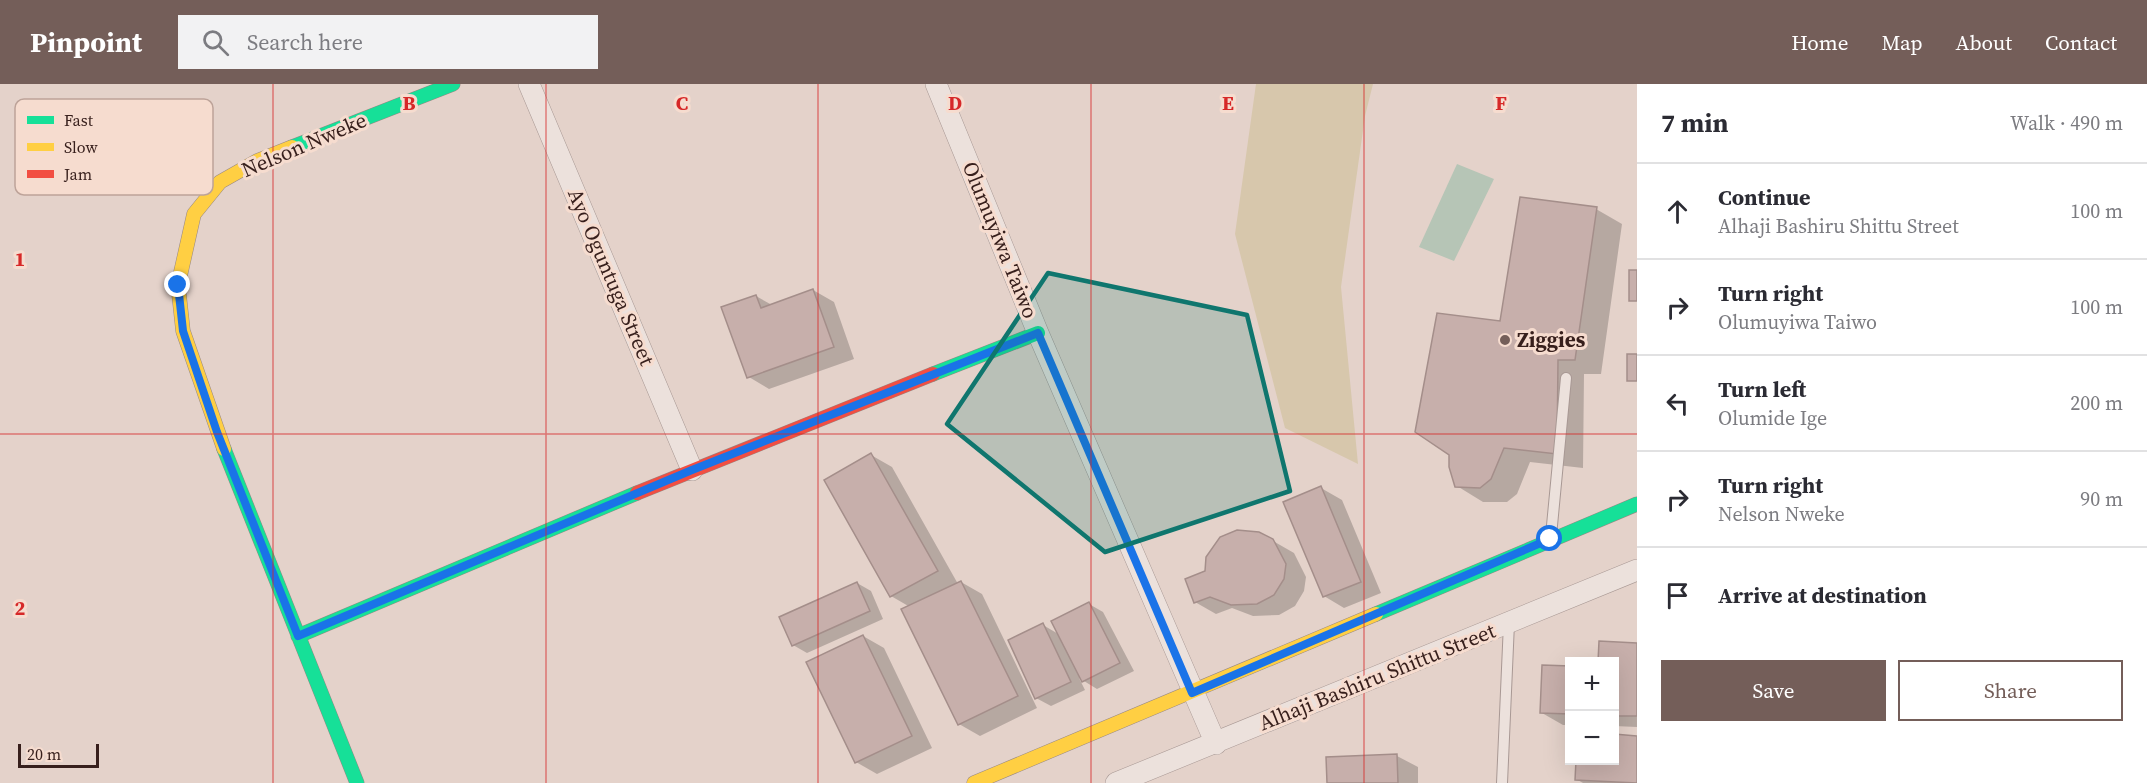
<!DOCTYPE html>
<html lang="en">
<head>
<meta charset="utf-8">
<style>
	body { margin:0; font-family:"Source Serif 4",serif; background:#f2f2f3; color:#2b2b33 }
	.controls { position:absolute; right:18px; bottom:18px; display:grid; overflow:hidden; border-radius:0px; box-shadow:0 6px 24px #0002 }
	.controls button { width:54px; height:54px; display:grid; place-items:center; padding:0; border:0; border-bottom:2px solid #e1e1e2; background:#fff; color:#2b2b33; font:30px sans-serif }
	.scale { position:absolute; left:18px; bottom:15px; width:81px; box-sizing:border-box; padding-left:6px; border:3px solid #371f1c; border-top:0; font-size:16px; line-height:21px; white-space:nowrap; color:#371f1c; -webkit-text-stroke:4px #f6dccf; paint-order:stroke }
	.stop { position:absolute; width:18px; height:18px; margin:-14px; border:4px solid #1a73e8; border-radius:50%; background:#fff }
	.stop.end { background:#1a73e8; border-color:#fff; box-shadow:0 2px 6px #0008 }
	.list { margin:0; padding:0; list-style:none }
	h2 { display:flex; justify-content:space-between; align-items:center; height:78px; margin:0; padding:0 24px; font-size:26px }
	h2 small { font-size:20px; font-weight:400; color:#7c7c81 }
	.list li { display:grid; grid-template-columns:39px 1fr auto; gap:18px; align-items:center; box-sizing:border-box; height:96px; padding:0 24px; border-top:2px solid #e1e1e2 }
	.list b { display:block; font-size:22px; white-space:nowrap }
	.list p { margin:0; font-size:20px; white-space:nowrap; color:#7c7c81 }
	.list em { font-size:20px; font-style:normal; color:#7c7c81 }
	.actions { display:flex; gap:12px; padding:18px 24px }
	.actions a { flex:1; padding:14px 0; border:2px solid #745e59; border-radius:0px; text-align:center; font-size:21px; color:#745e59 }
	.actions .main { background:#745e59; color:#fff }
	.icon { flex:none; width:33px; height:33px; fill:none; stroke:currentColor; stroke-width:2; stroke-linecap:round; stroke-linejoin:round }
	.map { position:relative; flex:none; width:1637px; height:699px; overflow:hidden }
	header { display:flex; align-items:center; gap:36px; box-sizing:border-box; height:84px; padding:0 30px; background:#745e59; color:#fff }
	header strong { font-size:28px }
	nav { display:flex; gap:33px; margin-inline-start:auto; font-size:21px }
	.search { width:420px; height:54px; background:#f2f2f3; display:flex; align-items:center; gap:15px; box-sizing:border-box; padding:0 21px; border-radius:0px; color:#7c7c81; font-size:22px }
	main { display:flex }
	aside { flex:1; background:#fff }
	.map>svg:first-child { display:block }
</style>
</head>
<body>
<header>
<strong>Pinpoint</strong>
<div class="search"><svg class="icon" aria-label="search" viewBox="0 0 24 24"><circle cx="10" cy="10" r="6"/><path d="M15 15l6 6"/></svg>Search here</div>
<nav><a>Home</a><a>Map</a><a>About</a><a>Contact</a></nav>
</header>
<main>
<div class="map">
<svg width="1637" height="699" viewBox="0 0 1637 699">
	<rect width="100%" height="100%" fill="#e4d2ca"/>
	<path fill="#d7c7ac" d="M1256 0H1373L1365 32 1341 203 1358 380 1285 344 1235 150Z"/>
	<path fill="#b6c5b6" d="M1457 80 1494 95 1454 177 1419 163Z"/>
	<path fill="#0003" d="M1596 125 1622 140 1601 290H1584L1583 384 1530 378 1517 410 1507 418H1483L1457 402 1502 238Z
		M813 206 834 218 854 275 769 305 749 293 723 224 756 212 772 221Z
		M871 371 892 383 958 500 961 498 982 510 1037 624 980 652 959 640 910 523 891 512Z
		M1321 404 1342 416 1381 509 1344 524 1324 512Z
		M1259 449 1294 469 1306 493 1304 507 1295 522 1279 531 1253 532 1232 524 1216 530 1195 518 1206 488Z
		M857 499 871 507 883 535 807 569 793 561Z
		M1089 520 1103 528 1134 587 1097 605 1079 594 1085 606 1051 622 1036 614 1043 541 1060 551Z
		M863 552 884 564 932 664 877 690 856 678Z
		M1637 560V643L1614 642V578Z
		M1570 583V641H1563L1542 629Z
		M1637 653V699H1583L1576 695 1614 676Z
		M1397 672 1418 683V699H1329Z"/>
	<path fill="#c7afab" stroke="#a48e8a" stroke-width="1.5" d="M1520 113 1597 123 1575 276H1558L1557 370 1504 364 1491 395 1480 404 1455 403 1449 383V371L1415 348 1437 229 1500 237Z
		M1629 186H1637V217H1629Z
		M813 205 834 263 747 294 721 223 756 211 761 224Z
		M1627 270H1637V297H1627Z
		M871 369 938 487 890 513 824 396Z
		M1321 402 1361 498 1323 513 1283 418Z
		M1237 446 1259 448 1273 455 1286 480 1284 495 1274 511 1257 520 1231 521 1210 513 1194 519 1185 495 1205 487 1206 473 1220 453Z
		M961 497 1018 612 958 641 901 525Z
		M857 498 870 527 792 562 779 533Z
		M1089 518 1120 579 1082 598 1051 537Z
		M1043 539 1071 598 1035 615 1008 556Z
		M863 551 912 652 855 679 806 578Z
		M1599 557 1637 559V632H1614V578H1598Z
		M1542 581 1570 582V630L1540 629Z
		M1614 650 1637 652V699L1575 696 1576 676H1614Z
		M1397 670 1398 699H1327L1326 673Z"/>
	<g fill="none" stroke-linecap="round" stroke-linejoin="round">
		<g stroke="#a89894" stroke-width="12">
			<path id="lane" d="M1551 452 1566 294
				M1502 699 1509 539"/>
		</g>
		<g stroke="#a89894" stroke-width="22">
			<path id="street" d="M529 0 692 386
				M936 0 1038 249 1216 660
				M1116 699 1637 486"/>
		</g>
		<g stroke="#988884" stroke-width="15">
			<path id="fast" d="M292 63 453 0
				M933 290 1038 249
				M224 365 357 699
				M1376 530 1637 420
				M298 552 637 409"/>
		</g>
		<g stroke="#988884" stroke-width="15">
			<path id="slow" d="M224 365 183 247 178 201 194 130 220 98 257 77 292 63
				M974 699 1376 530"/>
		</g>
		<g stroke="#988884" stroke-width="15">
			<path id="jam" d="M637 409 933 290"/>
		</g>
		<use href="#lane" stroke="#ece1dc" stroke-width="10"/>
		<use href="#street" stroke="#ece1dc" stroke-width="21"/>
		<use href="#fast" stroke="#16e098" stroke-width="14"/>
		<use href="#slow" stroke="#ffcf43" stroke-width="14"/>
		<use href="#jam" stroke="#f24e42" stroke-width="14"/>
	</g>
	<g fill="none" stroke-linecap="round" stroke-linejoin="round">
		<path stroke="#1a73e8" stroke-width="8" d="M178 201 183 247 217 348 298 552 692 386 1038 249 1192 609 1550 455"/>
	</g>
	<path fill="#0f766e" fill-opacity="0.2" stroke="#0f766e" stroke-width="4.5" stroke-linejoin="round" d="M1048 189 1247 231 1290 407 1105 468 947 340Z"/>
	<path fill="none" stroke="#d62828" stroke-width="1.5" stroke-opacity="0.55" d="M273 0V699M546 0V699M818 0V699M1091 0V699M1364 0V699M0 350H1637"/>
	<circle fill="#745e59" stroke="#f6dccf" stroke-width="2" cx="1505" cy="256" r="6"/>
	<g text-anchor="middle" stroke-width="6" stroke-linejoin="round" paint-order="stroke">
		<g font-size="21" fill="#371f1c" stroke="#f6dccf">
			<text transform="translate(304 61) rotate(-23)" y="7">Nelson Nweke</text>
			<text transform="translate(1000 156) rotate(68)" y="7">Olumuyiwa Taiwo</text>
			<text transform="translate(611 193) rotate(67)" y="7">Ayo Oguntuga Street</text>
			<text transform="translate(1377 593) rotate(-22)" y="7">Alhaji Bashiru Shittu Street</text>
		</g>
		<g font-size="21" font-weight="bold" fill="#371f1c" stroke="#f6dccf" text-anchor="start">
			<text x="1517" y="263">Ziggies</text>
		</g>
	</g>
	<rect x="15" y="15" width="198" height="96" rx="9" fill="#f6dccf" stroke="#bda399" stroke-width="1.5"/>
	<rect x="27" y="32" width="27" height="8" fill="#16e098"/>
	<rect x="27" y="59" width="27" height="8" fill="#ffcf43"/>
	<rect x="27" y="86" width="27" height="8" fill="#f24e42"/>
	<g font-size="16" fill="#371f1c">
		<text x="64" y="42">Fast</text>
		<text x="64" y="69">Slow</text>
		<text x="64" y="96">Jam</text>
	</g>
	<g font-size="20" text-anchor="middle" font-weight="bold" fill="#d62828" stroke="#f6dccf" stroke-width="6" stroke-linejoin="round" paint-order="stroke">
		<text x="409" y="26">B</text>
		<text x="682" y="26">C</text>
		<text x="955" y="26">D</text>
		<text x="1228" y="26">E</text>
		<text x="1501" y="26">F</text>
		<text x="20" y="182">1</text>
		<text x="20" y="531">2</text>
	</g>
</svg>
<div class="controls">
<button>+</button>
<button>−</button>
</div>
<div class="scale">20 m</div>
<div class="stop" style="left:1550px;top:455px"></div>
<div class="stop end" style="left:178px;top:201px"></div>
</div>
<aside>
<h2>7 min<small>Walk · 490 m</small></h2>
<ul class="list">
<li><svg class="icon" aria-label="ahead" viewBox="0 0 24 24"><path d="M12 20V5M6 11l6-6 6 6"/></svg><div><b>Continue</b><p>Alhaji Bashiru Shittu Street</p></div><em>100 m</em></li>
<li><svg class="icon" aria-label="right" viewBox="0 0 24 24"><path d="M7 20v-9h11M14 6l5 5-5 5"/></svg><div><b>Turn right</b><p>Olumuyiwa Taiwo</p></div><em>100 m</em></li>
<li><svg class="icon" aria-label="left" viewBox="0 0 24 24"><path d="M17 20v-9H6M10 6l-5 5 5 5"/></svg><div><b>Turn left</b><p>Olumide Ige</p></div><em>200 m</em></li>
<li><svg class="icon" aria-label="right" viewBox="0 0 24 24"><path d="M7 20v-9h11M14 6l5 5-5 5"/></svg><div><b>Turn right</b><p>Nelson Nweke</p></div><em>90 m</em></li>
<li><svg class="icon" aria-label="arrive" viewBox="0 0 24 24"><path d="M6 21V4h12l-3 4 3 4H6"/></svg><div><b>Arrive at destination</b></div></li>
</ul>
<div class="actions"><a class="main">Save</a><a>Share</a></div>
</aside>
</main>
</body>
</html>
